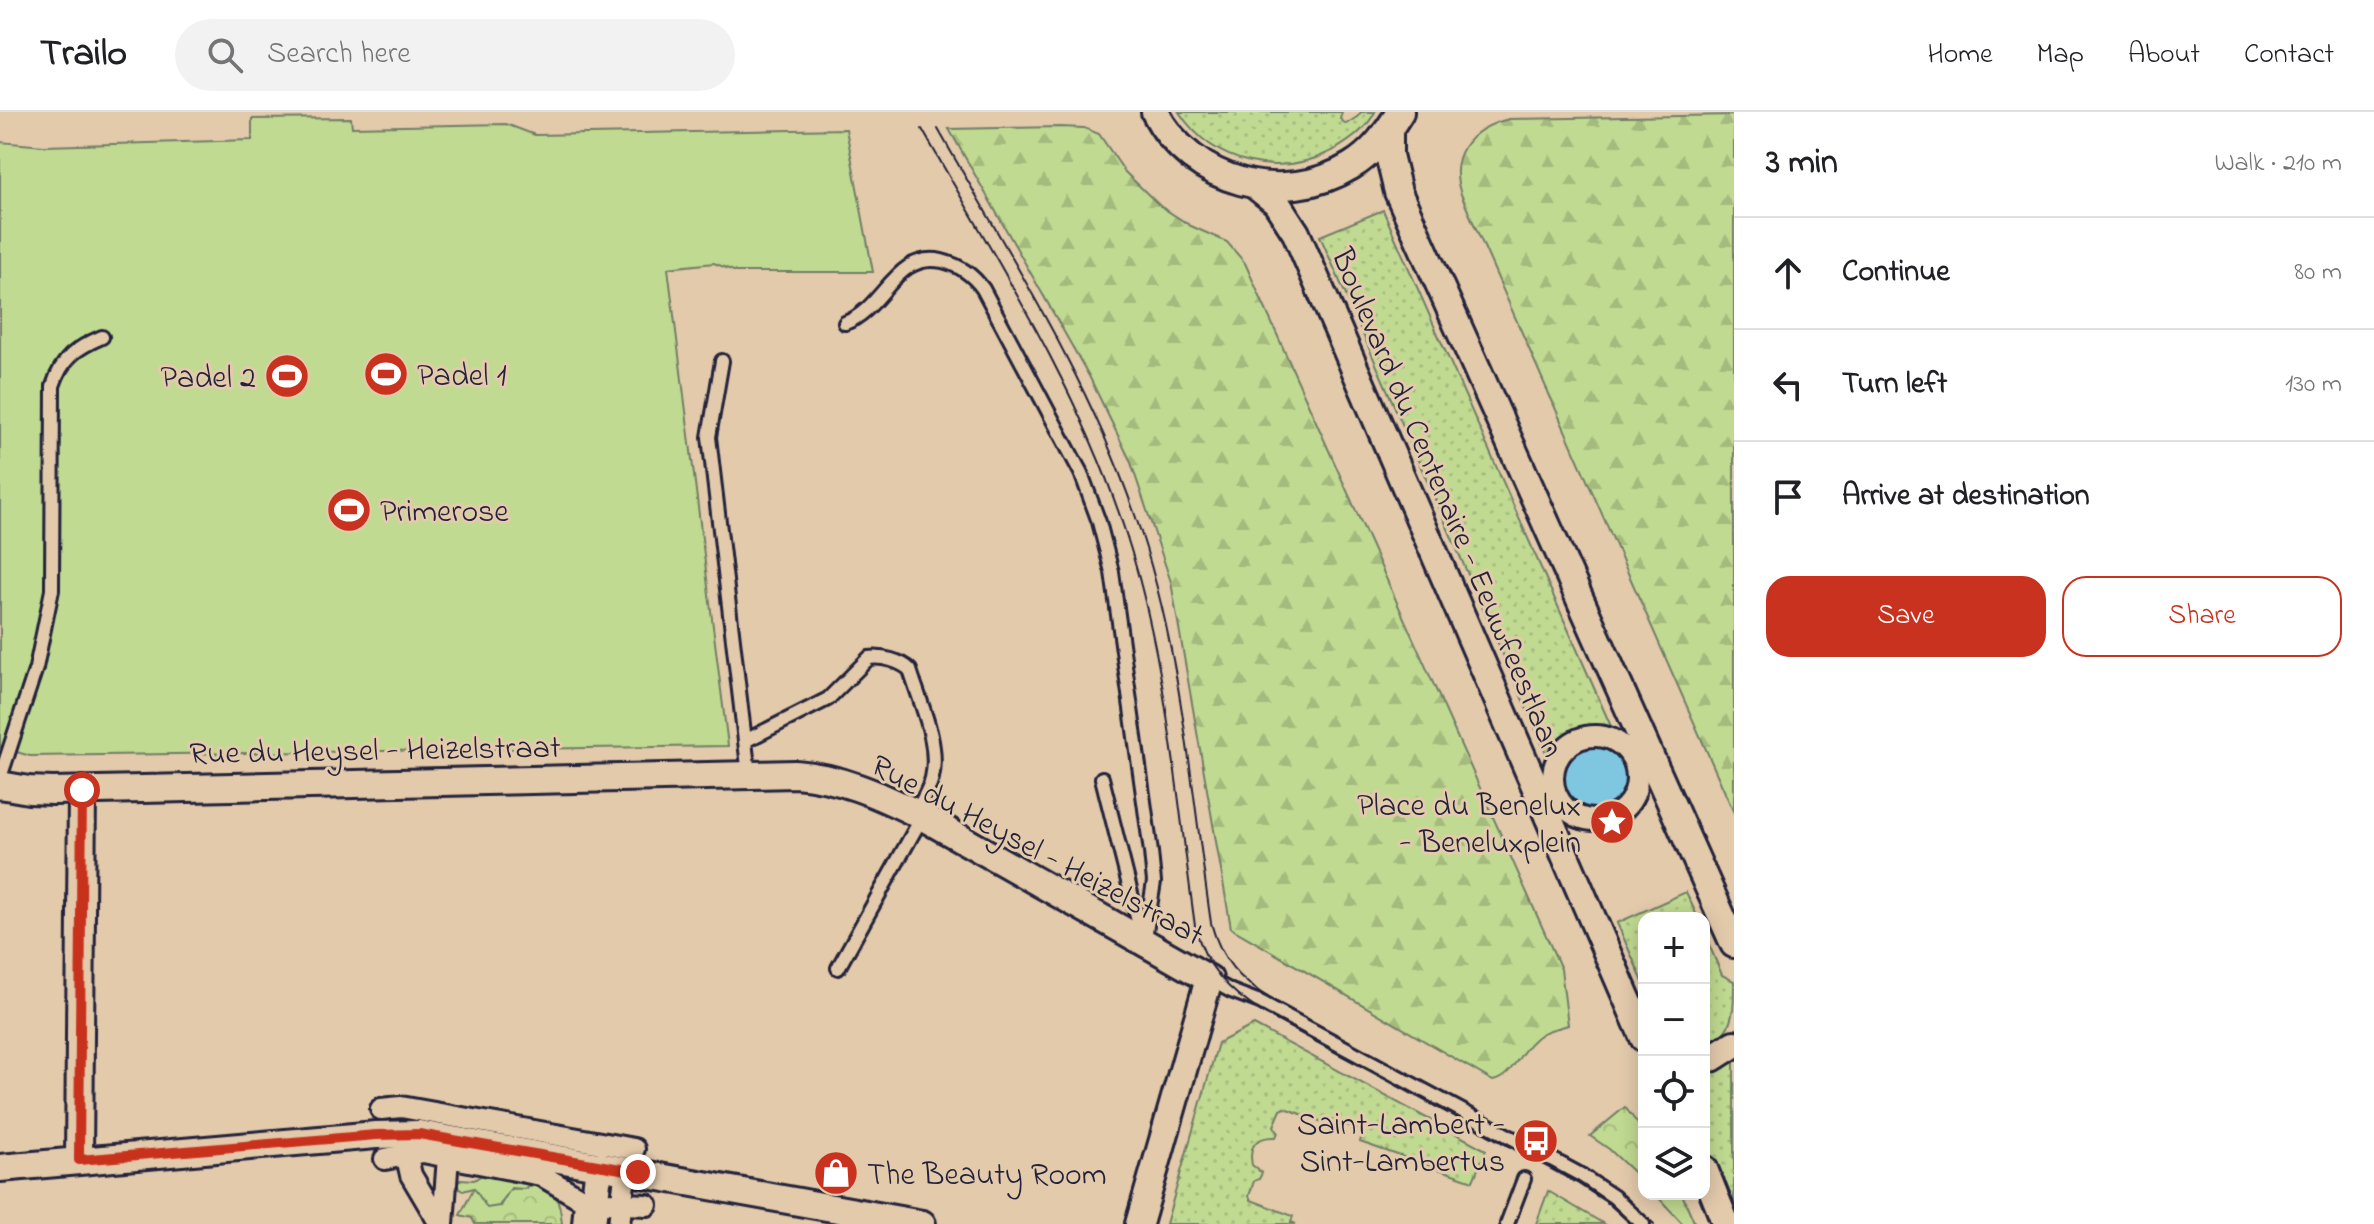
<!DOCTYPE html>
<html lang="en">
<head>
<meta charset="utf-8">
<style>
	body { margin:0; font-family:"Indie Flower",sans-serif; background:#f2f2f2; color:#202124 }
	.controls { position:absolute; right:24px; bottom:24px; display:grid; overflow:hidden; border-radius:16px; box-shadow:0 4px 20px #0003 }
	.controls button { width:72px; height:72px; display:grid; place-items:center; padding:0; border:0; border-bottom:2px solid #e0e0e0; background:#fff; color:#202124; font:40px sans-serif }
	.stop { position:absolute; width:24px; height:24px; margin:-18px; border:6px solid #c8321e; border-radius:50%; background:#fff }
	.stop.end { background:#c8321e; border-color:#fff; box-shadow:0 2px 8px #0008 }
	.list { margin:0; padding:0; list-style:none }
	h2 { display:flex; justify-content:space-between; align-items:center; height:104px; margin:0; padding:0 32px; font-size:34px }
	h2 small { font-size:26px; font-weight:400; color:#757577 }
	.list li { display:grid; grid-template-columns:52px 1fr auto; gap:24px; align-items:center; box-sizing:border-box; height:112px; padding:0 32px; border-top:2px solid #e0e0e0 }
	.list b { display:block; font-size:30px; white-space:nowrap }
	.list em { font-size:26px; font-style:normal; color:#757577 }
	.actions { display:flex; gap:16px; padding:24px 32px }
	.actions a { flex:1; padding:18px 0; border:2px solid #c8321e; border-radius:24px; text-align:center; font-size:28px; color:#c8321e }
	.actions .main { background:#c8321e; color:#fff }
	.icon { flex:none; width:44px; height:44px; fill:none; stroke:currentColor; stroke-width:2; stroke-linecap:round; stroke-linejoin:round }
	.map { position:relative; flex:none; width:1734px; height:1112px; overflow:hidden }
	header { display:flex; align-items:center; gap:48px; box-sizing:border-box; height:112px; padding:0 40px; background:#fff; border-bottom:2px solid #e0e0e0 }
	header strong { font-size:38px }
	nav { display:flex; gap:44px; margin-inline-start:auto; font-size:28px }
	.search { width:560px; height:72px; background:#f2f2f2; display:flex; align-items:center; gap:20px; box-sizing:border-box; padding:0 28px; border-radius:44px; color:#757577; font-size:30px }
	main { display:flex }
	aside { flex:1; background:#fff }
	.map>svg:first-child { display:block }
</style>
</head>
<body>
<header>
<strong>Trailo</strong>
<div class="search"><svg class="icon" aria-label="search" viewBox="0 0 24 24"><circle cx="10" cy="10" r="6"/><path d="M15 15l6 6"/></svg>Search here</div>
<nav><a>Home</a><a>Map</a><a>About</a><a>Contact</a></nav>
</header>
<main>
<div class="map">
<svg width="1734" height="1112" viewBox="0 0 1734 1112">
	<defs>
		<pattern id="grass-dots" width="8" height="8" patternUnits="userSpaceOnUse" patternTransform="scale(2)"><rect width="8" height="8" fill="#c0da91"/><path d="M2 2h.1M6 6h.1" fill="none" stroke="#a5bb7e" stroke-width="1.8" stroke-linecap="round"/></pattern>
		<pattern id="forest-firs" width="22" height="20" patternUnits="userSpaceOnUse" patternTransform="scale(2)"><rect width="22" height="20" fill="#c0da91"/><path d="M5 1l3.5 6h-7zM16 11l3.5 6h-7z" fill="#a5bb7e"/></pattern>
		<pattern id="park-crowns" width="20" height="18" patternUnits="userSpaceOnUse" patternTransform="scale(2)"><rect width="20" height="18" fill="#c0da91"/><path d="M2 6a3 3 0 1 1 6 0M12 15a3 3 0 1 1 6 0" fill="none" stroke="#a5bb7e"/></pattern>
	</defs>
	<rect width="100%" height="100%" fill="#e3caab"/>
	<filter id="ink" filterUnits="userSpaceOnUse"><feTurbulence type="fractalNoise" baseFrequency=".0125" numOctaves="2"/><feDisplacementMap in="SourceGraphic" scale="16" xChannelSelector="R" yChannelSelector="G"/><feConvolveMatrix kernelMatrix="1 2 1 2 8 2 1 2 1" color-interpolation-filters="sRGB"/></filter>
	<g filter="url(#ink)">
		<path fill="url(#grass-dots)" stroke="#717e66" stroke-width="2" d="M1179 0H1342L1340 7 1346 12 1357 5 1361 0H1375C1367 16 1350 29 1334 38 1279 67 1214 53 1179 0Z
			M1383 98 1613 619 1582 617 1580 614 1567 620 1568 623 1550 650 1320 124Z
			M1686 780 1698 806H1644V872L1617 811Z
			M1704 821 1722 863 1734 869C1734 902 1734 921 1704 935Z
			M1254 913 1486 1038 1473 1069 1360 1030 1363 1019 1331 1007 1328 1012 1285 996 1281 998 1274 1014 1278 1020 1276 1025C1257 1024 1248 1033 1252 1053L1262 1061 1259 1067 1254 1069 1249 1084 1251 1088 1293 1104 1291 1110 1296 1112H1166L1218 931Z
			M1734 946V1105L1704 1031V958Z
			M1548 1079 1604 1112H1536Z"/>
		<path fill="url(#forest-firs)" stroke="#717e66" stroke-width="2" d="M1734 3V701L1462 85C1446 44 1470 16 1509 7Z
			M1060 15 1084 16 1099 22 1125 60 1160 94 1191 114 1227 130 1245 151 1561 857 1568 913C1560 916 1550 917 1543 921 1521 933 1514 965 1493 969L1231 816 1171 470 1130 348 1089 264 949 17Z"/>
		<path fill="url(#park-crowns)" stroke="#717e66" stroke-width="2" d="M1625 995 1644 1020V1070L1609 1037 1590 1024Z
			M529 1073C557 1073 560 1088 562 1112H475L472 1106 460 1103 474 1076 500 1094 510 1077 527 1076Z
			M1655 1082H1682L1695 1112H1683Z"/>
		<path fill="#c0da91" stroke="#717e66" stroke-width="2" d="M351 6 352 15 506 12 535 23 846 17 873 160H736L714 151 668 156 728 634 30 644 0 635V30L44 34 252 28V7Z
			M485 1061 503 1063 511 1070H528L529 1073 524 1077 511 1076 499 1094 487 1096 474 1076 463 1079 456 1073 461 1067 474 1068Z"/>
		<path fill="#7fc7e0" stroke="#5a859e" stroke-width="2" d="M1562 666a34 34 0 1 1 68 0a34 34 0 1 1-68 0Z"/>
		<g fill="none" stroke-linecap="round" stroke-linejoin="round">
			<g stroke="#22223b" stroke-width="18">
				<path id="service" d="M845 211C884 197 895 139 942 149 959 153 973 163 983 177L1081 361 1099 410 1112 460 1151 740 1154 770 1144 832
					M722 249 709 325 749 663
					M745 629 828 587 869 546C882 544 901 549 910 558 920 591 940 631 932 666 929 678 921 690 916 701
					M0 666 36 556 52 478 53 274C62 246 76 236 102 225
					M1102 666 1142 825
					M838 856 922 705
					M1209 867 1231 879 1260 890 1581 1063 1614 1085 1643 1112
					M1507 1112 1524 1067"/>
			</g>
			<g stroke="#22223b" stroke-width="26">
				<path id="pedestrian" d="M1553 666a42 42 0 1 1 84 0a42 42 0 1 1-84 0Z
					M381 997 401 995 634 1037
					M404 1032 411 1063 440 1112
					M385 1047 423 1040 541 1063 585 1089 583 1112
					M606 1091 647 1093
					M443 1112 448 1045
					M619 1112 624 1072"/>
			</g>
			<g stroke="#22223b" stroke-width="32">
				<path id="minor" d="M1155 0C1191 72 1284 95 1351 54 1373 41 1387 21 1400 0
					M1389 19V43L1398 80 1734 832
					M1256 74 1276 90 1296 121 1644 926
					M0 673 29 678 53 679 795 662C839 665 877 682 916 701L1209 867 1139 1112
					M1704 947 1712 946 1734 932
					M79 1048 82 678
					M0 1056 376 1023 419 1022 922 1112
					M1704 1057 1726 1112
					M592 1112 599 1053"/>
			</g>
			<use href="#service" stroke="#e3caab" stroke-width="12"/>
			<use href="#pedestrian" stroke="#e3caab" stroke-width="20"/>
			<use href="#minor" stroke="#e3caab" stroke-width="26"/>
			<path stroke="#22223b" stroke-width="2" d="M922 17C993 143 1073 267 1120 404 1166 535 1176 678 1195 814 1205 855 1228 879 1263 901L1577 1071 1609 1092 1631 1112
				M938 17C1008 141 1087 264 1134 400 1181 531 1191 674 1211 811 1221 848 1239 868 1272 888L1586 1057 1620 1080 1654 1112"/>
		</g>
	</g>
	<g fill="none" stroke-linecap="round" stroke-linejoin="round" filter="url(#ink)">
		<path stroke="#c8321e" stroke-width="10" d="M82 678 79 1048 376 1023 419 1022 638 1060"/>
	</g>
	<defs>
		<g id="stadium-disc" transform="scale(2.3)"><circle r="9.5" fill="#c8321e" stroke="#e3caab"/><path d="M0-5a6.5 5 0 1 0 0 10a6.5 5 0 1 0 0-10ZM-3.5-1.8h7v3.6h-7Z" fill="#fff"/></g>
		<g id="sight-disc" transform="scale(2.3)"><circle r="9.5" fill="#c8321e" stroke="#e3caab"/><path d="M0-6L1.8-2.2L6-1.7L2.9 1.2L3.7 5.4L0 3.3L-3.7 5.4L-2.9 1.2L-6-1.7L-1.8-2.2Z" fill="#fff"/></g>
		<g id="bus-disc" transform="scale(2.3)"><circle r="9.5" fill="#c8321e" stroke="#e3caab"/><path d="M-5-6H5V4H4V6H2V4H-2V6H-4V4H-5ZM-3.5-4V0h7V-4ZM-3.5 1.2v1.5H-2V1.2ZM2 1.2v1.5H3.5V1.2Z" fill="#fff"/></g>
		<g id="shop-disc" transform="scale(2.3)"><circle r="9.5" fill="#c8321e" stroke="#e3caab"/><path d="M-5-2.5h2.3a2.7 3.5 0 0 1 5.4 0H5L5.5 6h-11ZM-1.5-2.5h3a1.5 2.3 0 0 0-3 0Z" fill="#fff"/></g>
	</defs>
	<g fill-rule="evenodd">
		<use href="#stadium-disc" x="386" y="262"/>
		<use href="#stadium-disc" x="287" y="264"/>
		<use href="#stadium-disc" x="349" y="398"/>
		<use href="#sight-disc" x="1612" y="710"/>
		<use href="#bus-disc" x="1536" y="1029"/>
		<use href="#shop-disc" x="836" y="1061"/>
	</g>
	<g text-anchor="middle" stroke-width="6" stroke-linejoin="round" paint-order="stroke">
		<g font-size="32" fill="#22223b" stroke="#e3caab" text-anchor="start">
			<text x="417" y="273">Padel 1</text>
			<text x="256" y="275" text-anchor="end">Padel 2</text>
			<text x="380" y="409">Primerose</text>
			<text x="1581" y="703" text-anchor="end">Place du Benelux<tspan x="1581" dy="37">- Beneluxplein</tspan></text>
			<text x="1505" y="1022" text-anchor="end">Saint-Lambert -<tspan x="1505" dy="37">Sint-Lambertus</tspan></text>
			<text x="867" y="1072">The Beauty Room</text>
		</g>
		<g font-size="32" fill="#22223b" stroke="#e3caab">
			<text transform="translate(1449 390) rotate(67)" y="11">Boulevard du Centenaire - Eeuwfeestlaan</text>
			<text transform="translate(375 637) rotate(-1)" y="11">Rue du Heysel - Heizelstraat</text>
			<text transform="translate(1038 737) rotate(28)" y="11">Rue du Heysel - Heizelstraat</text>
		</g>
	</g>
</svg>
<div class="controls">
<button>+</button>
<button>−</button>
<button><svg class="icon" aria-label="locate" viewBox="0 0 24 24"><circle cx="12" cy="12" r="6"/><path d="M12 2v4M12 18v4M2 12h4M18 12h4"/></svg></button>
<button><svg class="icon" aria-label="layers" viewBox="0 0 24 24"><path d="M12 4l9 5-9 5-9-5zM3 14l9 5 9-5"/></svg></button>
</div>
<div class="stop" style="left:82px;top:678px"></div>
<div class="stop end" style="left:638px;top:1060px"></div>
</div>
<aside>
<h2>3 min<small>Walk · 210 m</small></h2>
<ul class="list">
<li><svg class="icon" aria-label="ahead" viewBox="0 0 24 24"><path d="M12 20V5M6 11l6-6 6 6"/></svg><div><b>Continue</b></div><em>80 m</em></li>
<li><svg class="icon" aria-label="left" viewBox="0 0 24 24"><path d="M17 20v-9H6M10 6l-5 5 5 5"/></svg><div><b>Turn left</b></div><em>130 m</em></li>
<li><svg class="icon" aria-label="arrive" viewBox="0 0 24 24"><path d="M6 21V4h12l-3 4 3 4H6"/></svg><div><b>Arrive at destination</b></div></li>
</ul>
<div class="actions"><a class="main">Save</a><a>Share</a></div>
</aside>
</main>
</body>
</html>
